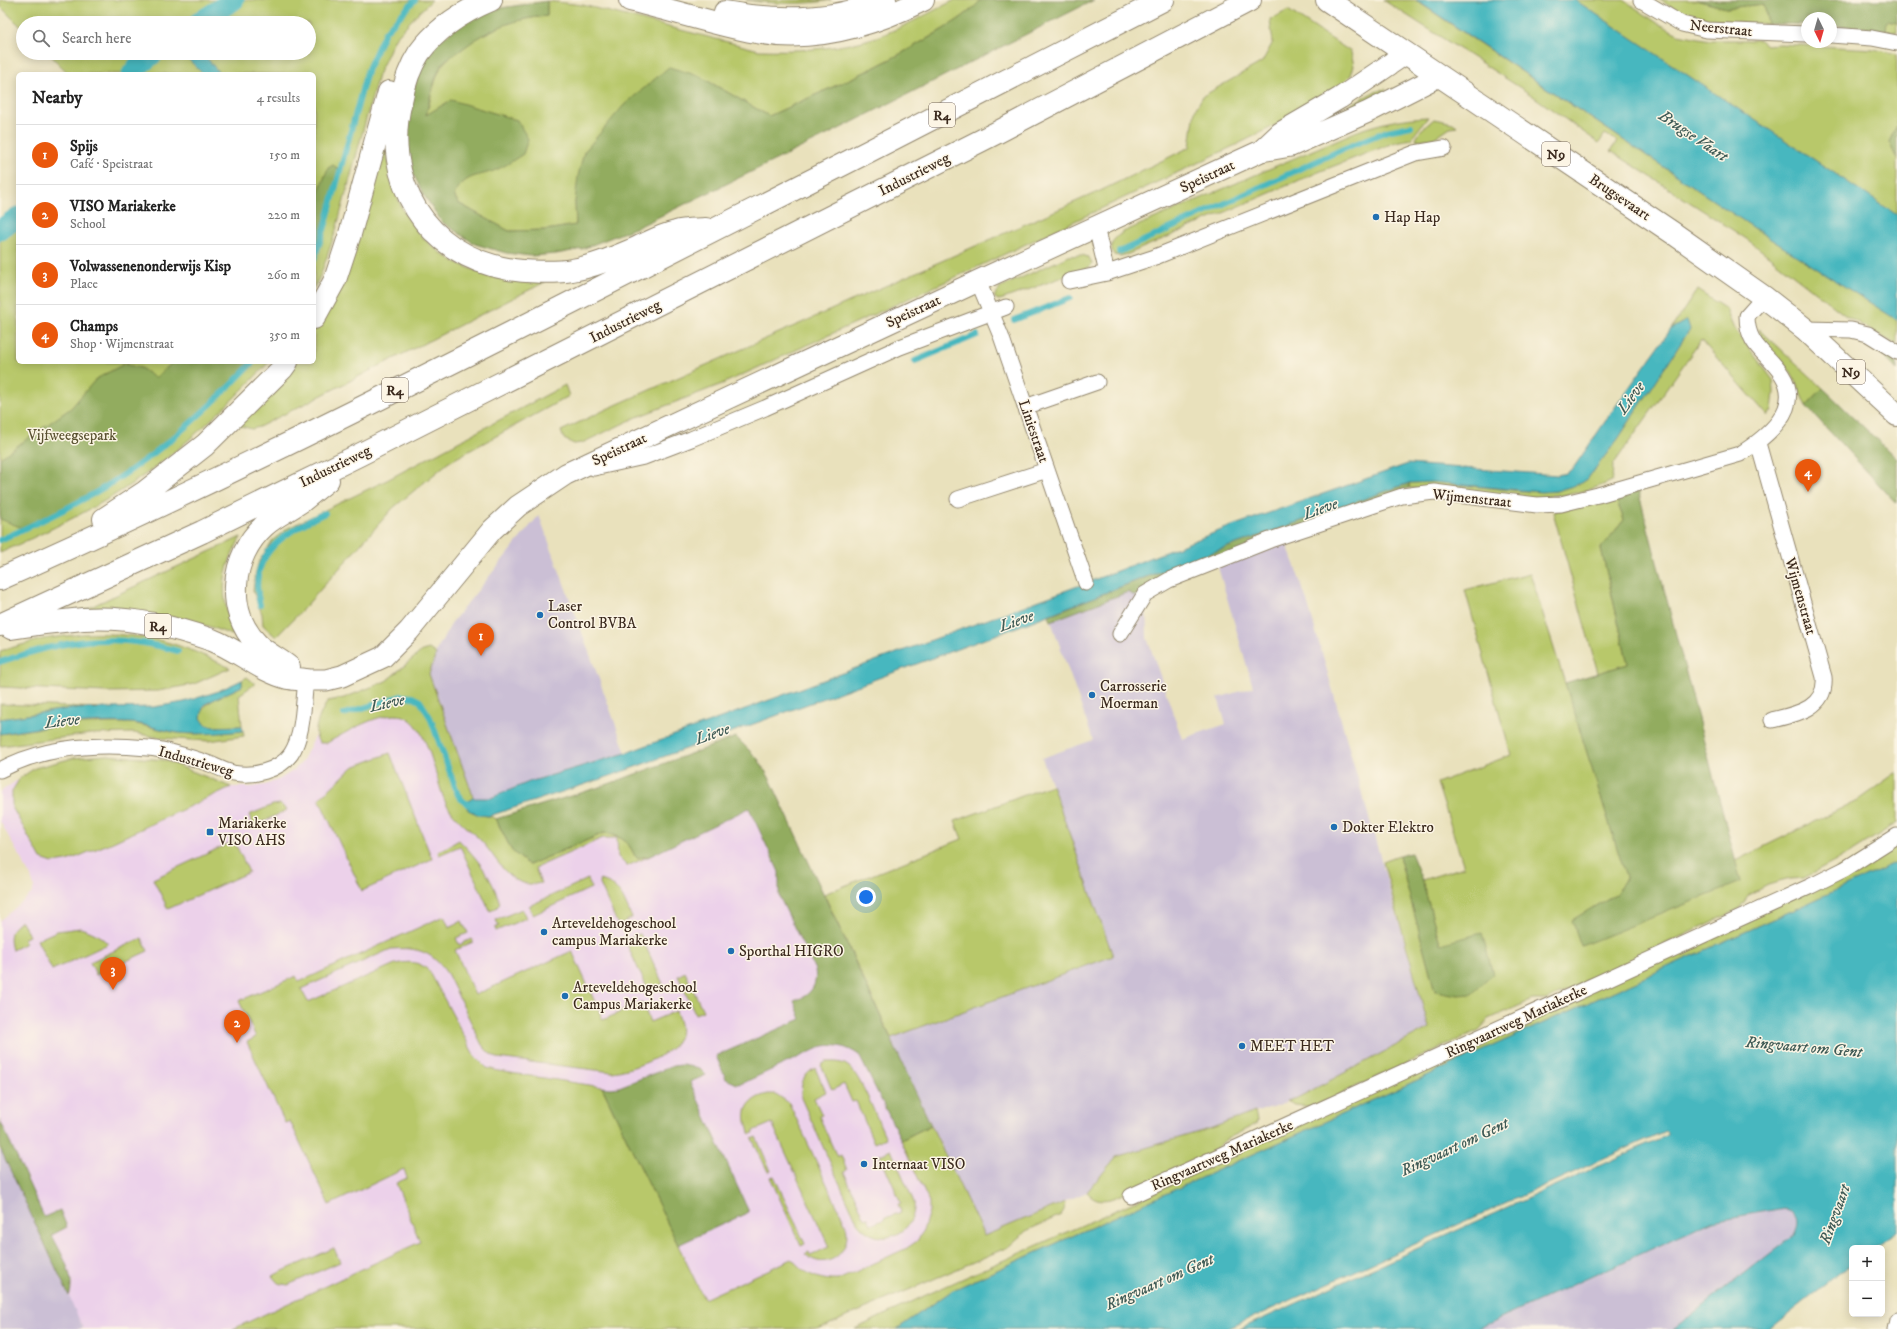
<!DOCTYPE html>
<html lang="en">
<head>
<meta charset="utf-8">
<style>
	body { margin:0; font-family:"IM FELL DW Pica",serif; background:#f6f6f6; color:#222 }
	.controls { position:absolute; right:12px; bottom:12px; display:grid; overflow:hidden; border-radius:6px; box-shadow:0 2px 10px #0003 }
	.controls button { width:36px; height:36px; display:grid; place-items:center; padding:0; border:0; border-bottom:1px solid #e0e0e0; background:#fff; color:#222; font:20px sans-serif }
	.compass { position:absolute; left:1801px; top:12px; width:36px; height:36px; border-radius:50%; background:#fff; box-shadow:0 2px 10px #0003; rotate:175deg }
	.you { position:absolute; left:866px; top:897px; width:14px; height:14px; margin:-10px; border:3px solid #fff; border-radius:50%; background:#1a73e8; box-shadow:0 0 0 6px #1a73e833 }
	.badge { display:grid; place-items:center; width:26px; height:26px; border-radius:50%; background:#ea580c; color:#fff; font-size:13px; font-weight:700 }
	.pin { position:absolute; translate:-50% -33px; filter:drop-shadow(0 1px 2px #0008) }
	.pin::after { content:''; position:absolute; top:21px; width:14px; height:12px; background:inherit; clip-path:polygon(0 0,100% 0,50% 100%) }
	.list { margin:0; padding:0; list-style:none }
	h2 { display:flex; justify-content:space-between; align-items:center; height:52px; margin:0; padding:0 16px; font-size:17px }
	h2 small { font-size:13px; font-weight:400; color:#767676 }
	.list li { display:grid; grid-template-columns:26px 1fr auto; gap:12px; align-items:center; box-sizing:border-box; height:60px; padding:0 16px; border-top:1px solid #e0e0e0 }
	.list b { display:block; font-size:15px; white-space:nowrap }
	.list p { margin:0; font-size:13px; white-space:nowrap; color:#767676 }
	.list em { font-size:13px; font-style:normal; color:#767676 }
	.icon { flex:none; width:22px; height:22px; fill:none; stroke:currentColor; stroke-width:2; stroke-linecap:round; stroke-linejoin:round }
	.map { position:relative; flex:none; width:1897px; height:1329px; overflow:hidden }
	.search { position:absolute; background:#fff; box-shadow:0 2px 10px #0003; left:16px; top:16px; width:300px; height:44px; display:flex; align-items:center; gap:10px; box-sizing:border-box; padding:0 14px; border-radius:22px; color:#767676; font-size:15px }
	.panel { position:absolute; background:#fff; box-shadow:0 2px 10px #0003; left:16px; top:72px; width:300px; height:292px; border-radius:6px }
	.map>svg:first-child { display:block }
</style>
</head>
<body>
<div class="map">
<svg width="1897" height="1329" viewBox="0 0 1897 1329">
	<rect width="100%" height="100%" fill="#fcf5e5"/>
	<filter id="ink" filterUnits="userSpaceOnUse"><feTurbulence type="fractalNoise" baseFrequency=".025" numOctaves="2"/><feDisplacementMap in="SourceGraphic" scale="8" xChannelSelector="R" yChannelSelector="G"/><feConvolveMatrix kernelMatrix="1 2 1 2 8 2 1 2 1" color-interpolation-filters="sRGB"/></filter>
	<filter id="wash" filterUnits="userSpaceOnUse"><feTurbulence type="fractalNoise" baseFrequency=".012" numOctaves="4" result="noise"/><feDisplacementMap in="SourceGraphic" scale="16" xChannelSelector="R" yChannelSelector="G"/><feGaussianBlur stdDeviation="0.9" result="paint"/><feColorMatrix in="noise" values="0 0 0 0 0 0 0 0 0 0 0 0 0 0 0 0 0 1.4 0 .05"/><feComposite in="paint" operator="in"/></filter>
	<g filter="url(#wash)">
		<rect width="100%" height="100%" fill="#e9e1bc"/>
		<path fill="#ecd1ea" d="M408 662 473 798 468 801 479 815 489 816 496 819 603 786 736 737 758 759 770 779 984 1236 777 1329H83L0 1148V921L29 896 32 893 34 887 31 877 0 821V792L35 768 73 758 106 755 164 760 231 787H251L265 785 280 779 294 770 302 762 315 736 318 721 328 701 344 698 386 681Z"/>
		<path fill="#cbbfd5" d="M539 515 626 753 529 782 490 798H473L429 674 437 649 453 621Z
			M1286 541 1306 598 1324 660 1429 1028 1297 1098 1212 1128 1116 1157 1087 1192 984 1236 891 1038 1113 956 1042 758 1093 740 1051 621 1128 592 1146 602 1147 638 1182 739 1226 724 1218 698 1253 687 1218 567Z
			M0 1148 69 1296 83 1329H0Z
			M1784 1208 1792 1211 1797 1218 1799 1225 1794 1235 1673 1329H1476L1713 1221Z"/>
		<path fill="#b8c86a" stroke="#7a7944" d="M0 0H432L417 14 395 38 378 75 336 230 321 274 314 288V74H69L48 53H309V23H23V29L0 6Z
			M746 0H831C803 5 774 4 746 0Z
			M955 0H981C967 16 948 26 930 37 879 68 823 91 769 116L699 76 598 137 584 152 575 202 576 225 546 230 509 231 458 203 454 194C463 176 479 174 498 169L426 116C430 102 435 75 443 64 447 58 455 54 460 50 488 29 512 19 547 16V1L583 5 759 50C794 51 829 50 863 41 895 33 926 14 955 0Z
			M1383 0H1415L1769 238 1897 320V345L1846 316 1748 240 1611 151 1617 141 1605 134 1599 143 1530 94Z
			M1575 0H1624L1656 22 1678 34 1710 40H1760L1766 45 1779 44 1874 49 1897 54V125L1889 142 1897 159V215Z
			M1660 0H1696L1726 8 1764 4 1768 24C1730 21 1692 22 1660 0Z
			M1288 10 1351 52 1354 66 1351 75 1332 94 1302 112 1240 143 971 270 722 384 637 417 582 443 574 444 564 439 561 431 609 408 1100 191 1190 147 1195 110 1203 96 1262 62 1273 42 1270 20Z
			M1887 21 1897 23V32L1886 30Z
			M1386 89 1379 99 1340 114V111L1344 108 1374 92Z
			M1428 117 1411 139 1396 142 1321 171 1128 254 1120 256 1114 255C1108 243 1114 239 1123 232L1355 132C1379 123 1403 118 1428 117Z
			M1434 119 1453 123 1457 126 1450 127 1434 138 1417 140 1416 139 1421 130Z
			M384 138C389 161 392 190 404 212 433 264 489 281 545 282L259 427 252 429 237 425 293 362H314V330L333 295Z
			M18 217V362H269C220 414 162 469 99 504 67 522 33 538 0 553V230Z
			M1080 255C1086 256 1089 256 1092 263L1090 267 1003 299 998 300 994 297 1001 287 1069 256Z
			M1697 290 1726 309 1733 327 1773 380 1774 392 1772 410 1768 416 1701 340 1613 465 1612 481C1552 510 1474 493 1409 488V483L1432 482 1519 491H1556L1579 484 1588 478 1618 439 1690 329 1687 320 1671 329Z
			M1759 329 1823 388 1806 406 1791 372 1761 338Z
			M565 385 569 396 449 462 393 508 305 607 276 637 263 625 262 614 253 591 255 576 259 561 273 540 288 528 387 480Z
			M1615 496 1624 520 1601 548 1628 664 1598 673 1553 512Z
			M241 537C220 575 220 593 234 633L232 635 208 626 176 618 82 611Z
			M1530 573 1627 878 1617 893 1573 920 1741 882 1735 861 1858 800 1897 772V823L1840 859 1804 878 1790 879 1768 885 1749 895 1739 909 1547 1000H1532L1489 1019 1479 1030 1312 1107 1295 1105 1287 1101 1297 1098 1429 1028 1383 862 1399 856 1435 991 1440 944 1422 880 1464 867 1437 783 1511 755 1465 590Z
			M82 634C112 633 144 635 173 644 193 650 212 659 230 668L194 684 158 691 106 692 0 687V651L43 639Z
			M429 649 436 654 429 674 472 793 473 798 468 801 479 815 489 816 496 819 512 851 529 865 604 833C613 834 625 838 630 847 633 851 633 854 637 858L650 856 627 866 618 857 617 838H603L535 868 541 883C510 890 500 862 483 843 471 829 453 819 445 801 435 779 428 723 403 716 382 710 345 733 327 743H320C309 734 322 710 328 701L344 698 386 681 422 651Z
			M247 677 255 684 239 695 242 726 213 727 205 725C188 704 229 694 242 686V680Z
			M0 704 99 708 67 709 0 719Z
			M111 723H132L177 733 194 734 243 731 244 736 209 741 161 738 134 733 90 734 0 746V734L62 725Z
			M390 753 432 859 362 891 319 799 353 767Z
			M106 755 164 760 231 787 113 842 67 861 53 863 41 859 12 807V791L20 778 35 768 73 758Z
			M1052 785 1113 956 891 1038 824 894 962 839 955 821Z
			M280 804 287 810 254 826 249 815 273 805Z
			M459 840C477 858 493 878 500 904L495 909 490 911 460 846 439 855 438 852Z
			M234 841 249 872 168 909 153 879Z
			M1897 841V862L1776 918 953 1290 897 1329H855L926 1295 1145 1197Z
			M588 879 591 888 533 915 529 906Z
			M599 880C620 883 624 901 632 918L618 925 600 884Z
			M522 909 526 918 496 931 495 928 499 926 496 920Z
			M444 916 449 927 462 921 468 933 456 938 459 945 471 939 473 942 455 950 475 995 572 951 603 1020 642 1002 650 1022 676 1011C679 1020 683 1029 679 1038 672 1056 630 1070 612 1072L497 1058 489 1053 482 1045 448 975C433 952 419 947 391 949L301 989 308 1002 395 964C410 961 422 961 431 974L474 1055 487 1068 498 1071 602 1087 704 1299 792 1259C804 1274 820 1281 838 1280L907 1248 917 1241 923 1231 929 1211V1202L901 1140 931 1125 984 1236 1065 1202 1064 1210 1061 1215 1026 1231 1008 1247 818 1329H233L420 1242 396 1183 407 1178 404 1169 329 1205 290 1121 285 1123 247 1042 256 1037 239 1001 296 976 299 982Z
			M22 921 29 936 23 939 26 943 12 950C8 937 10 927 22 921Z
			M80 928C91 931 100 935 108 944L52 970 37 940 57 931Z
			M640 934 663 984 648 990 625 940Z
			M142 938 148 951 96 975 90 962Z
			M685 972 703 1011 695 1014 678 976Z
			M826 1062C834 1062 841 1061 848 1066 861 1075 878 1122 886 1138L874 1143 856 1101 852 1102 844 1084 832 1090 821 1065Z
			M815 1068 826 1092 814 1098 822 1115 819 1116 837 1157 841 1155 847 1170 844 1172 865 1219 868 1218 871 1225 885 1219 884 1218 888 1216 889 1217 901 1212 898 1204 901 1203 880 1155 891 1150 914 1202C917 1235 878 1251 857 1222L801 1098C801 1083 802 1076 815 1068Z
			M768 1094H776L789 1103 845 1223C855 1251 826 1274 805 1254L809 1252 810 1255 829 1247 772 1123 753 1131 754 1133 750 1134C741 1114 745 1099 768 1094Z
			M1255 1112 1257 1120 1256 1124 1225 1140 1213 1152 1114 1198C1103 1201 1095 1201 1087 1192L1116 1157 1212 1128Z
			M756 1137 771 1171 768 1172 752 1139Z
			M774 1176 805 1244 801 1246 770 1177Z
			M334 1248 340 1262 288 1285 278 1283 272 1276Z"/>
		<path fill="#92ac5e" stroke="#666b3e" d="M981 0H1094L827 135 640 226 582 249 556 254 531 256 506 253 475 244 442 222 423 194 413 173 407 151 405 123 419 68 440 40 465 21 501 8 547 1V16C513 19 488 29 461 50 456 54 447 58 443 63 435 74 429 102 426 115L451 100 517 120 528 139 523 154C515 159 507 165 498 169 479 178 466 172 454 195L458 203 509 231 546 230 576 225 575 202 578 176 584 152 624 105 669 67 699 76 769 116C823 91 879 68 930 37 948 26 967 16 981 0Z
			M1696 0H1897V23L1887 21 1886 30 1831 25V18H1807V24H1768L1764 4 1726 8Z
			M1897 125V159L1889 142Z
			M333 165 340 170 314 259V204L328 168Z
			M1874 346 1897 356V370Z
			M173 362H253C206 412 153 460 93 494 71 507 48 517 25 529L0 519V458L71 408 96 379 124 364 141 368 155 378Z
			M1823 388 1897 459V504L1806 406Z
			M1409 483V488L1152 584 1135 596 1128 592 1051 621 1049 615 1182 563Z
			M1638 490 1741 882 1581 946 1572 920 1617 893 1626 877 1565 683 1628 664 1601 548 1624 520 1615 496Z
			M736 737 758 759 770 779 931 1125 901 1140 859 1055C848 1047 836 1044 823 1046L743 1083 737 1084 726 1079 716 1056 801 1019 794 1001C809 996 818 987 815 970L779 896V872L749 808 650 856 637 858C633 854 633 851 630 847 625 838 613 834 604 833L529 865 512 851 496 819 603 786Z
			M1411 853 1422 880 1440 944 1482 933 1493 974 1472 994 1457 995 1435 991 1399 856Z
			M682 1065 699 1068 706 1075 690 1082 749 1212 678 1245 602 1087 611 1088 619 1087 673 1066Z
			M0 1120 44 1217 60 1210 67 1227 52 1235C60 1252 77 1277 69 1296L0 1148Z"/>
		<path fill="#47b7bf" stroke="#41706e" d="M1416 0H1575L1897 215V320L1769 238Z
			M182 53H203L220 74H203Z
			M1687 320 1690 329 1618 439 1588 478 1579 484 1556 491 1541 492 1432 482 1409 483 1182 563 1009 630 710 740 610 776 489 816 479 815 468 810V801L473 798H491L529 782 626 753 1086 583 1229 527 1408 464 1557 475 1567 473 1574 467 1613 410 1671 329Z
			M242 680V686L207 703 203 707 201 718 205 724 213 727 242 726 243 731C222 733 200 735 179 733 163 731 147 724 131 723 87 720 43 727 0 734V719L68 709 154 707 184 702 216 692Z
			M1897 862V1232L1873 1248H1852V1264L1770 1329H1673L1794 1235C1801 1221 1799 1214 1784 1208L1713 1221 1476 1329H1240L1667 1135V1133L1665 1131 1227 1329H897L953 1290 1776 918Z"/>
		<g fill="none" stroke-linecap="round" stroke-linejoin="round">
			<path stroke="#47b7bf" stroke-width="6" d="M1119 252 1343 149 1387 131 1411 126
				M314 259 325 227 367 71 385 32 415 0
				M1014 320 1070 298
				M915 361 977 335
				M0 540C31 526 63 511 93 494 153 460 206 412 253 362
				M260 605C246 555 286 531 325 513
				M0 662C66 640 109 631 178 651
				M344 714 401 696 412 697 420 701 430 717 458 795 463 801 473 807"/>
			<path stroke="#47b7bf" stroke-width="21" d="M198 23 234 0
				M132 74 138 66 154 53
				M0 230 18 217"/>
		</g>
	</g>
	<g filter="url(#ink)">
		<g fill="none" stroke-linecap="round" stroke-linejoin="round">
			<g stroke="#92866d" stroke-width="17">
				<path id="street" d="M1641 0 1682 24 1707 30 1807 34
					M1831 35 1872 38 1897 43
					M1096 227 1107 273
					M978 281 1001 336 1086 583
					M1069 281 1107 273 1155 257 1415 153 1444 148
					M1805 329 1851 330 1868 334 1897 352
					M1025 407 1097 382
					M1758 443 1824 677C1827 708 1797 714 1772 720
					M594 468 644 457 691 439 765 408 900 347 1006 307
					M958 499 1047 470
					M1120 634 1145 594 1169 580 1270 540 1402 496 1434 492 1537 505 1561 504 1598 495 1740 454C1765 438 1804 409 1782 375 1768 353 1747 347 1747 316L1764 297
					M0 770C44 746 99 743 148 748 169 750 190 757 210 764 217 767 225 771 233 773 252 777 279 771 291 754 304 734 303 703 306 680
					M1131 1196 1811 886 1845 869 1897 836
					M1895 1329 1897 1319"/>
			</g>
			<g stroke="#92866d" stroke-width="23">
				<path id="secondary" d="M1261 151 1280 133 1340 98 1405 54
					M306 680H326L342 676 383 657 409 631 492 530 518 506 566 474 978 281 1261 151 1291 146 1368 112 1439 76"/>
			</g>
			<g stroke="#92866d" stroke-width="24">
				<path id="primary" d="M1327 0 1673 233 1764 297 1805 329 1897 415"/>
			</g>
			<g stroke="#92866d" stroke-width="24">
				<path id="highway" d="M491 0C462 12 437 28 419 53 410 67 404 85 401 101 381 180 426 255 508 269 524 272 557 273 572 270 592 267 613 258 632 250 646 244 661 235 676 232 686 229 697 230 706 229
					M630 0C672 10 713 24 756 32 813 43 873 25 923 0
					M725 12C779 22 834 22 885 0
					M314 318 335 280 350 234 389 92
					M104 519 145 492 205 445 282 369 287 362
					M0 579C189 495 374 402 558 309 760 207 962 104 1163 0
					M0 625 202 532 359 455 998 132 1250 0
					M11 628C35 624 59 621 83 619 125 616 172 626 212 640 238 650 260 671 288 678 293 679 300 679 306 680
					M289 667C279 659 266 653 257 644 225 611 231 556 264 526 275 516 289 510 302 501 311 494 319 487 328 480"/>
			</g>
			<use href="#street" stroke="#fff" stroke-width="15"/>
			<use href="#secondary" stroke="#fff" stroke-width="21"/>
			<use href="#primary" stroke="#fff" stroke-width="22"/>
			<use href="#highway" stroke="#fff" stroke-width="22"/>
		</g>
	</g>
	<g fill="#1f6fb2" stroke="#fcf5e5" stroke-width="1.5">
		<circle cx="1376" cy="217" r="4"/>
		<circle cx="540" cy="615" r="4"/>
		<circle cx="1092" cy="695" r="4"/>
		<circle cx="1334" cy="827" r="4"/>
		<rect x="206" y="828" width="8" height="8" rx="2"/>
		<circle cx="544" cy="932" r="4"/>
		<circle cx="731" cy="951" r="4"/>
		<circle cx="565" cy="996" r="4"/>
		<circle cx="1242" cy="1046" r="4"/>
		<circle cx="864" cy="1164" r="4"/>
	</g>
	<g text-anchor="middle" stroke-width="3" stroke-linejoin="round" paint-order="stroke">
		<g fill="#fcf5e5" stroke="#75675a" stroke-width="1">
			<rect x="929" y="103" width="26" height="24" rx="3"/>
			<rect x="1542" y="142" width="28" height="24" rx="3"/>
			<rect x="1837" y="360" width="28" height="24" rx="3"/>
			<rect x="382" y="378" width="26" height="24" rx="3"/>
			<rect x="145" y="614" width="26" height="24" rx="3"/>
		</g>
		<g font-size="14" font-weight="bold" fill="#3b2a1e">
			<text x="942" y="120">R4</text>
			<text x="1556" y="159">N9</text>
			<text x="1851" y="377">N9</text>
			<text x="395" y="395">R4</text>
			<text x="158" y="631">R4</text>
		</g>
		<g font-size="15" fill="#3b2a1e" stroke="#fcf5e5">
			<text transform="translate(1721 28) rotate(6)" y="5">Neerstraat</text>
			<text transform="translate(914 174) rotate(-27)" y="5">Industrieweg</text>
			<text transform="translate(1207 176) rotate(-25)" y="5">Speistraat</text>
			<text transform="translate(1620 197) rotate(34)" y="5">Brugsevaart</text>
			<text transform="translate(913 311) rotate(-25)" y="5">Speistraat</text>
			<text transform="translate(625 321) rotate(-27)" y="5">Industrieweg</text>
			<text transform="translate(1034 431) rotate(71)" y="5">Liniestraat</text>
			<text transform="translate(619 449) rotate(-25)" y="5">Speistraat</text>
			<text transform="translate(335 466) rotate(-26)" y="5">Industrieweg</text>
			<text transform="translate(1472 498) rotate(6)" y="5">Wijmenstraat</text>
			<text transform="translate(1801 596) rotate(74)" y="5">Wijmenstraat</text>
			<text transform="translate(196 761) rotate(16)" y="5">Industrieweg</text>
			<text transform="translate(1516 1021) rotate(-25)" y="5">Ringvaartweg Mariakerke</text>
			<text transform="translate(1222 1155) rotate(-24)" y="5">Ringvaartweg Mariakerke</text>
		</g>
		<g font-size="15" fill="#3b2a1e" stroke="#fcf5e5" text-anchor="start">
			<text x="1384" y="222">Hap Hap</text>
			<text x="548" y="611">Laser<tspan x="548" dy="17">Control BVBA</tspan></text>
			<text x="1100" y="691">Carrosserie<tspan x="1100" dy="17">Moerman</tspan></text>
			<text x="218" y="828">Mariakerke<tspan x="218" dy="17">VISO AHS</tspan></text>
			<text x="1342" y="832">Dokter Elektro</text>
			<text x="552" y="928">Arteveldehogeschool<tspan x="552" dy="17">campus Mariakerke</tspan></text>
			<text x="739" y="956">Sporthal HIGRO</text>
			<text x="573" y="992">Arteveldehogeschool<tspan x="573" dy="17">Campus Mariakerke</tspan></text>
			<text x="1250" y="1051">MEET HET</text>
			<text x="872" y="1169">Internaat VISO</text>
		</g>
		<g font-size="15" fill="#5a5231" stroke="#fcf5e5">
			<text x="72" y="440">Vijfweegsepark</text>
		</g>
		<g font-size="16" font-style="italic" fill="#3f5b56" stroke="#fcf5e5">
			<text transform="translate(1694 135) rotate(34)" y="6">Brugse Vaart</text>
			<text transform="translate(1630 397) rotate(-54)" y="6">Lieve</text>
			<text transform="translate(1320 508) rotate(-20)" y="6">Lieve</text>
			<text transform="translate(1016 620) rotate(-20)" y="6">Lieve</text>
			<text transform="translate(387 702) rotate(-13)" y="6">Lieve</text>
			<text transform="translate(62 720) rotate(-7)" y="6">Lieve</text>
			<text transform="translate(712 733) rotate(-20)" y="6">Lieve</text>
			<text transform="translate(1804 1046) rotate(5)" y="6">Ringvaart om Gent</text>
			<text transform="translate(1454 1146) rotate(-25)" y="6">Ringvaart om Gent</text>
			<text transform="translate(1834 1214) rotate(-70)" y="6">Ringvaart</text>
			<text transform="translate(1159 1281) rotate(-24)" y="6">Ringvaart om Gent</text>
		</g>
	</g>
</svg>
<div class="controls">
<button>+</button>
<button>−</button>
</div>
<svg class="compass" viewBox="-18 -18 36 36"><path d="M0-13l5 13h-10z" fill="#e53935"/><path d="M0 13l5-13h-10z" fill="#767676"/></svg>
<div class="you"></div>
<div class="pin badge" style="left:481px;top:656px">1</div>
<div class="pin badge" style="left:237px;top:1043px">2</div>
<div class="pin badge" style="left:113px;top:990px">3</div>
<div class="pin badge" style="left:1808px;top:492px">4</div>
<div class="search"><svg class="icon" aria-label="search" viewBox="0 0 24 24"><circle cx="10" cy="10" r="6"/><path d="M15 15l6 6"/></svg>Search here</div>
<section class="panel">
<h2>Nearby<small>4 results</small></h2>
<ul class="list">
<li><span class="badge">1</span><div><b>Spijs</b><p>Café · Speistraat</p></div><em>150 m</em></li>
<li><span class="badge">2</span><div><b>VISO Mariakerke</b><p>School</p></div><em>220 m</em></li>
<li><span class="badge">3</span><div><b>Volwassenenonderwijs Kisp</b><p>Place</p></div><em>260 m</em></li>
<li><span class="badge">4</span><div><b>Champs</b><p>Shop · Wijmenstraat</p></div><em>350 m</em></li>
</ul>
</section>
</div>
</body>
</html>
